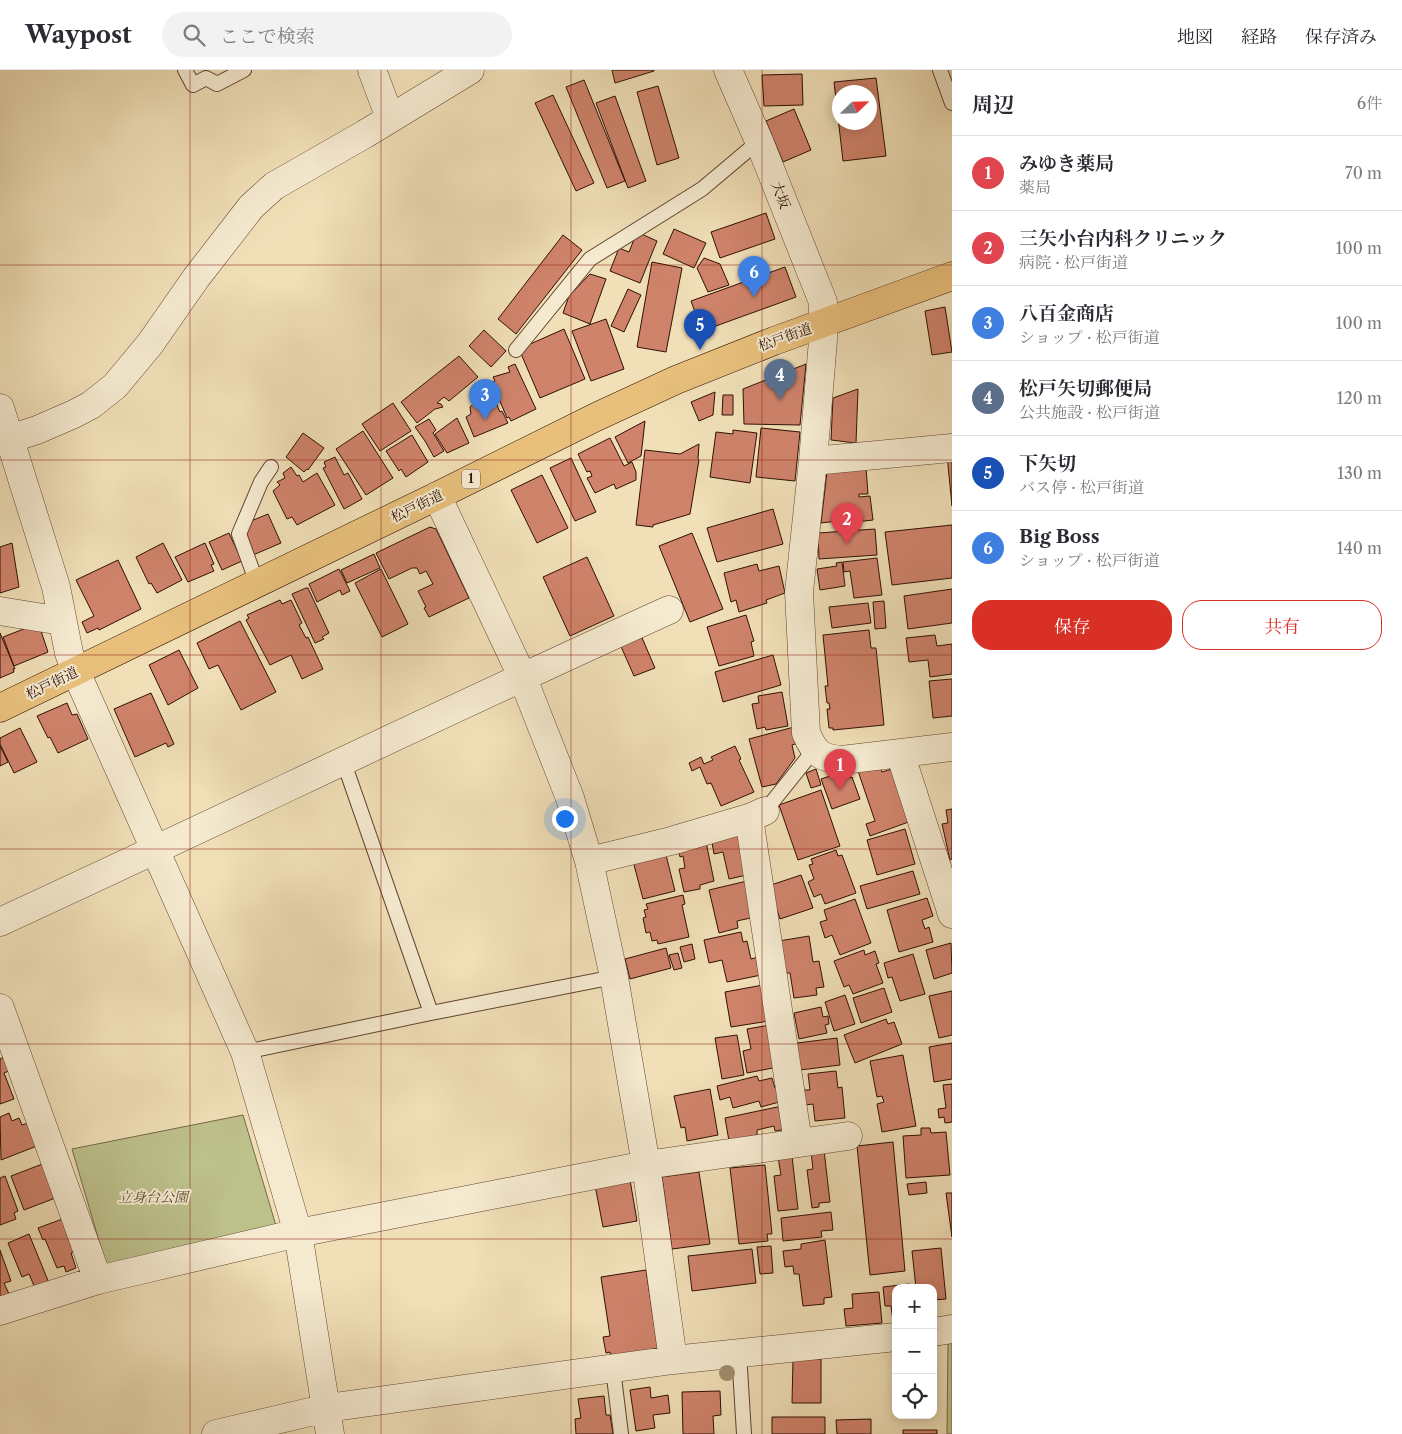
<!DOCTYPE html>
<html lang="ja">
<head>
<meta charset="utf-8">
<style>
	body { margin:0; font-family:"Libre Caslon Text","Noto Serif JP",serif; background:#f2f2f3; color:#2b2b33 }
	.controls { position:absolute; right:15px; bottom:15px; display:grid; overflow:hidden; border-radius:10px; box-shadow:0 2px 12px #0003 }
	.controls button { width:45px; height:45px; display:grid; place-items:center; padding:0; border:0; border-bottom:1px solid #e1e1e2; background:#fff; color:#2b2b33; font:25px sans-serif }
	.compass { position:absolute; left:832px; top:15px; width:45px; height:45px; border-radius:50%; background:#fff; box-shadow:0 2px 12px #0003; rotate:67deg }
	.you { position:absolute; left:564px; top:748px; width:18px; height:18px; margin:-12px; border:4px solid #fff; border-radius:50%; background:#1a73e8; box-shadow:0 0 0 8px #1a73e833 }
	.badge { display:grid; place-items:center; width:32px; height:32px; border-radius:50%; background:#d93025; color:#fff; font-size:16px; font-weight:700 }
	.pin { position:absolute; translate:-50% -41px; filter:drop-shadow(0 1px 2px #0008) }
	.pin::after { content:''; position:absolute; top:26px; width:18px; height:15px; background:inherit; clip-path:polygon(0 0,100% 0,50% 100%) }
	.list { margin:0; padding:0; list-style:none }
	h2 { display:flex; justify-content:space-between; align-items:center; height:65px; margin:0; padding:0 20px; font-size:21px }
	h2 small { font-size:16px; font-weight:400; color:#7c7c81 }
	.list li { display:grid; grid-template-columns:32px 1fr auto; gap:15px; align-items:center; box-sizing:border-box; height:75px; padding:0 20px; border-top:1px solid #e1e1e2 }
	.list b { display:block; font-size:19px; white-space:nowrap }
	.list p { margin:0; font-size:16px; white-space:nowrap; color:#7c7c81 }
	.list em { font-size:16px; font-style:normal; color:#7c7c81 }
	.actions { display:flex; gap:10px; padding:15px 20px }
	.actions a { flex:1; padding:11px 0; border:1px solid #d93025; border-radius:20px; text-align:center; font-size:18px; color:#d93025 }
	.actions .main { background:#d93025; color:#fff }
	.icon { flex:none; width:28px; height:28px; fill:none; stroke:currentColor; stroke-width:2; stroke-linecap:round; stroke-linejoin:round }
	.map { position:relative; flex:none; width:952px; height:1364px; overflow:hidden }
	header { display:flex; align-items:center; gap:30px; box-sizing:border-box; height:70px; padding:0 25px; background:#fff; border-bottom:1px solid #e1e1e2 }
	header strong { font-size:24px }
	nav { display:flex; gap:28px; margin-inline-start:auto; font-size:18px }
	.search { width:350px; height:45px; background:#f2f2f3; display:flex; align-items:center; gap:12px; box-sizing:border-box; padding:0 18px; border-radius:28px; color:#7c7c81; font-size:19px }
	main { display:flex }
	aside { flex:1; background:#fff }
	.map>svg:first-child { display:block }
</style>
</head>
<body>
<header>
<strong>Waypost</strong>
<div class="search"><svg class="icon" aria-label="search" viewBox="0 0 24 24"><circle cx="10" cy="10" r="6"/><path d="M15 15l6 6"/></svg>ここで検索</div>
<nav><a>地図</a><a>経路</a><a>保存済み</a></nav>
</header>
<main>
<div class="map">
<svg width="952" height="1364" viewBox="0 0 952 1364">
	<rect width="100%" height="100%" fill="#f0dfb7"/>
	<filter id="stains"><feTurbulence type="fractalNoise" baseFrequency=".004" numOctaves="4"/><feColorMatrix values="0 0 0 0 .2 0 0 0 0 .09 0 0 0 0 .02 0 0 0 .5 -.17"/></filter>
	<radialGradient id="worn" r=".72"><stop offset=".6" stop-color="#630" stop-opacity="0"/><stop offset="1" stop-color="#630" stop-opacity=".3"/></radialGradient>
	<path fill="#bdc18c" stroke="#766848" d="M243 1045 277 1159 109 1205 72 1079Z
		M948 1273 952 1274V1364H947Z"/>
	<path fill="#cf836b" stroke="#300f03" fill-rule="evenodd" d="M612 0H654V1L615 13Z
		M802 4 803 35 764 36 762 5Z
		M876 8 886 86 843 91 834 12ZM839 22H869V52H839Z
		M584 10 625 111 607 118 566 17Z
		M658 16 679 88 657 95 637 22Z
		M553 25 594 113 576 121 535 33Z
		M615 26 646 111 628 118 596 33Z
		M794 39 811 80 783 92 766 51Z
		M766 143 775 169 720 188 711 162Z
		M674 159 706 173 694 198 663 184Z
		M637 162 657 171 640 213 610 201 619 178 629 182Z
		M563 165 582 180 516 264 498 249Z
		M704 188 720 194 729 215 708 222 697 198Z
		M652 192 682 198 666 282 637 277Z
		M785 197 796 227 702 261 691 231Z
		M590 204 606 209 590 254 563 243 569 226Z
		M628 219 641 225 624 262 611 256Z
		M945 237 952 282 932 285 925 241Z
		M606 249 624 299 591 311 572 261Z
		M564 259 585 309 540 328 519 279Z
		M484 260 506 281 491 297 469 276Z
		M459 286 478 307 449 331 444 327 437 333 441 334 443 337 435 339 417 353 401 332Z
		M515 294 536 339 511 351 509 347 507 348 492 312 495 311 493 307 510 302 508 297Z
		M806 294 800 355 744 354 743 319Z
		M490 319 500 342 502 341 508 353 474 367 466 347 471 344 470 337 481 326V323Z
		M858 319 856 373 831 370 833 328Z
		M715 322 713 345 699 351 691 332Z
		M723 325H733V345H722Z
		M393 333 411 361 380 381 362 354Z
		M457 348 469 373 447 383 435 364Z
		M429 349 436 360 433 363 444 381 434 387 425 371 415 357Z
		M645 351 641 386 628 393 615 367Z
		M761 358 800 362 795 411 756 407Z
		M733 360 757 363 750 413 710 407 716 362 733 364Z
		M363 361 393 408 366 425 336 379Z
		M303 363 324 378 308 400 307 399 304 402 286 387Z
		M412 365 428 392 406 407 401 399 399 401 386 381Z
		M610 368 624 396 632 392 636 402V410L616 419 614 414 595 423 587 408 592 406 590 401 587 402 578 384Z
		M699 374 698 389 699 390 690 444 653 455V457L636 455 645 380 680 384Z
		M947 385H952V436Z
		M335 387 344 405 348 403 362 429 344 439 323 398 326 397 324 392Z
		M571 388 596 442 575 451 550 398Z
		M291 397 297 406 299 405 303 412 317 403 335 435 297 455 292 447 287 449 273 421 280 415 277 412 285 408 283 403Z
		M866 398 868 424H859V427L870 426 873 450 847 453 846 450 821 453 827 402Z
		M542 405 568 458 537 473 511 420Z
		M773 439 783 474 717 492 707 458Z
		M268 444 281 473 253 485 244 466 251 451Z
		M952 455V508L892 515 885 462Z
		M430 457 436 459 469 528 429 547 424 538 426 537 418 521 433 514 426 501 420 504 417 498H412L389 509 376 483Z
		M875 459 877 485 819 489 818 463Z
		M229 463 242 491 222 500 209 472Z
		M692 463 723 539 690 552 659 476Z
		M12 473 19 517 0 523V477Z
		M163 473 182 510 157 523 151 513 149 514 136 487Z
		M205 473 214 494 211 495 214 501 188 512 175 487Z
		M374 484 380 498 347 513 341 500Z
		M587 487 614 546 570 566 543 507Z
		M877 488 882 525 854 528 850 501 844 502 843 492Z
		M118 490 141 539 99 560 98 558 87 563 82 552 94 546 76 510Z
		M842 492 845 516 820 520 817 499 837 496 836 493Z
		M757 494 759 501 779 496 785 523 766 530 767 533 739 542 736 530 731 532 724 503Z
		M339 499 350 521 342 525 340 520 317 532 309 514Z
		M381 499 408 554 382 567 355 513Z
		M306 518H308L329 563 322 567 324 569 315 573 292 524Z
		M952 519V553L908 559 904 526Z
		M280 530 282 534 291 530 302 553 299 555 306 568 308 567 323 599 302 609 291 585 270 595 246 550 249 548 247 545Z
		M884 531 886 558 875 559 873 532Z
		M868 533 871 553 832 558 829 537Z
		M746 545 754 571 751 572 754 586 719 596 707 557Z
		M240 551 276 622 241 640 218 595 209 599 197 573Z
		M34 555 40 558 48 582 14 596 3 567Z
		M869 560 871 578H876L884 655 833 660V658H829L827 639H830L829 633H827L825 616H828L823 565Z
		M0 563 15 599H13L14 602 0 608Z
		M640 563 655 598 634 606 619 572Z
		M935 565 937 576 952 574V604L930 607 928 590 909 592 906 568Z
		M179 580 198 618 168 635 149 595Z
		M773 585 781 615 723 632 715 602Z
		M952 609V646L933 648 929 611Z
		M782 622 788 656 766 660 765 657 757 659 752 634 759 633 758 626Z
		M151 623 174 674 168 677 166 673 135 687 114 639Z
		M67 633 72 645 77 644 88 669 58 683 50 667 48 668 37 646Z
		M794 657 798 673 792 675 795 688 776 714 762 717 749 669Z
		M20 658 37 692 14 703 0 674V668Z
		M0 676 8 692 0 696Z
		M735 676 741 689 739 690 754 722 721 736 711 713 707 714 700 697 692 701 689 693 701 687 704 694 713 690 711 687Z
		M879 694 882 702 895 698 914 750 870 766 866 754 875 751 858 701Z
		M816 699 821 715 811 718 806 703Z
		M845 701 848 708 852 707 860 729 832 739 821 709Z
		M821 720 840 776 798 790 779 735Z
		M952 739V789L950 790 942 754 948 753 946 740Z
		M905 759 915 794 877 805 867 770Z
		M742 760 751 804 729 809 723 782 714 784 711 767Z
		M706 772 714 811 700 815V819L684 822 679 799 685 798 683 786 680 787 678 778Z
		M836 780 838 786 842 785 856 823 825 834 821 824 814 827 808 812 814 809 809 795 813 794 811 789Z
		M666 785 675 821 643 829 633 791Z
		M913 801 920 824 867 839 860 816Z
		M801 805 813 838 780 849 771 822V815Z
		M747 811 755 847 737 851 738 858 719 863 709 820Z
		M683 825 685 834 682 835 689 867 658 874 657 870 652 871 650 862 646 863 643 848 646 847 644 840 648 839 646 834Z
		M927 828 933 846 922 850 925 859 929 857 933 872 899 882 887 840Z
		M855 829 871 873 840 885 832 865 825 868 820 852 827 850 824 840Z
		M741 862 743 872 747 871 751 889 762 886 766 904 727 912 722 890 709 893 704 870Z
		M809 866 813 892 819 891 824 917 816 918 817 925 794 928 790 903H785L779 871Z
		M951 873 952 903 934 909 926 880Z
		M692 874 695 889 684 892 680 877Z
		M666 878 671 898 630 909 625 889Z
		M864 880 865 885 875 881 879 893 876 894 883 913 853 924 849 915 844 917 834 891Z
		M678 883 682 898 674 900 669 885Z
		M913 884 925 924 900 931 892 907 888 908 884 893Z
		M763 915 769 951 731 957 725 922Z
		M884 918 892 942 861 953 853 928Z
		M952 921V965L939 968 929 926Z
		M845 925 855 954 834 961 825 932Z
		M821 937 823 947 828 946 829 954 825 955 827 963 799 969 794 943Z
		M886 949 888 954 894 952 902 974 855 993 844 965Z
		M770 955 778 997 747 1003 743 981 751 979 747 959Z
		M737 965 744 1005 722 1009 715 968Z
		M837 968 840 995 800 1000 797 973Z
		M952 973V1009L934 1012 929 977Z
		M903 985 916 1056 882 1062 877 1034 884 1032 882 1026 877 1027 870 991Z
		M6 986 11 1000 4 1003 14 1029 0 1034V989Z
		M836 1001 838 1018 842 1017 845 1048 815 1051 813 1034 805 1035 803 1020H810L808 1004Z
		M757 1006 759 1011 772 1008 775 1018 779 1017 783 1031 761 1037 759 1031 733 1038 730 1027 720 1030 717 1016Z
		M952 1014V1052L945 1053 944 1047 939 1048 938 1039 946 1038 943 1015Z
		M710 1019 718 1065 687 1071 685 1057 681 1058 674 1026Z
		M782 1036 787 1059 775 1061 774 1056 757 1060V1065L729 1071 725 1048Z
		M9 1043 12 1051 19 1048 22 1055 28 1053 37 1076 1 1090 0 1047Z
		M921 1058H930L931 1063 946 1062 950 1105 906 1108 903 1066 921 1065Z
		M893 1072 905 1201 870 1205 857 1076Z
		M824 1080 830 1132 819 1133V1137L812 1138 807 1100 813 1099 811 1082Z
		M792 1086 798 1139 778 1141 774 1106 781 1105 778 1087Z
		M45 1093 58 1127 24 1140 11 1106Z
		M765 1095 772 1164H767L768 1171 739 1174 730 1098Z
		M699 1102 710 1174 672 1179 662 1107Z
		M629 1104 637 1151 603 1157 594 1110Z
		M5 1106 18 1141 14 1143 16 1149 0 1155V1108Z
		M926 1112 927 1123 909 1125 907 1114Z
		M946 1123H952V1167Z
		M831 1142 833 1160 821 1161 822 1167 783 1171 781 1148Z
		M65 1148 78 1180 71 1183 76 1198 66 1202 64 1196 57 1198 45 1169 43 1170 38 1158Z
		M29 1164 49 1213 35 1218 29 1204 22 1207 8 1173Z
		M825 1170 832 1227 824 1228V1234L803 1236 799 1204H794L793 1196 785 1197 783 1181 801 1179V1174Z
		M771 1176 773 1203 760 1204 757 1177Z
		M941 1178 946 1229 933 1230V1218H916L912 1181Z
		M752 1179 756 1213 692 1221 688 1186Z
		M0 1180 11 1211 4 1213 9 1224 0 1227Z
		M646 1200 658 1280 611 1288 610 1282 606 1283 603 1267 610 1266 601 1207Z
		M909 1214 910 1218H896V1251H893L891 1236H885L883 1217Z
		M879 1222 882 1253 846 1256 844 1239 853 1238 852 1224Z
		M793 1289H821V1333H792Z
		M650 1317 651 1328 668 1325 670 1343 653 1345 655 1358 636 1361 630 1320Z
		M720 1321 721 1345 713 1346 714 1364H683L682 1322Z
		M604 1326 606 1345H610L613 1364H576L575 1349 581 1348 578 1329Z
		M772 1347H825V1364H772Z
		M871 1349V1364H837L836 1350Z
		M903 1360H937V1364H903Z"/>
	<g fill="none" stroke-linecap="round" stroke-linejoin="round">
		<g stroke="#604330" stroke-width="16">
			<path id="lane" d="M185 0 193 15 206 8 217 14 244 0
				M940 0 952 33
				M516 280 590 189 702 119 759 71
				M257 513 239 464 261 412 271 397
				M343 690 431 943
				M765 741 814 680
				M245 982 431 943 614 907
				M739 1282 744 1364
				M613 1299 621 1364"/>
		</g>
		<g stroke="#604330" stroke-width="29">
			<path id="street" d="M372 0 390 48
				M728 0 759 71 823 232V270L813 391 799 522 806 663C815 683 819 688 842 690L952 677
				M0 338 56 517 69 583 76 602 245 982 298 1163 330 1364
				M0 372 37 360 74 344 91 335 115 316 150 274 196 208 251 137 274 116 365 64 470 0
				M813 391 952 378
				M437 426 522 606 570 728 589 791 614 907 646 1095 673 1290
				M0 541 62 551
				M900 683 952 844
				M749 748 798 1072
				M589 791 671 771 749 748 765 741
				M0 852C224 749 445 641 669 540
				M0 938 98 1210
				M0 1241 98 1210 298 1163 646 1095 848 1066
				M933 1262 952 1259
				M216 1364 327 1338 673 1290 896 1267"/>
		</g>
		<g stroke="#300f03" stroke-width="29">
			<path id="primary" d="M0 638 437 426 596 347 676 310 774 271 952 206"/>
		</g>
		<use href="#lane" stroke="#f5ead0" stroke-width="14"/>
		<use href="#street" stroke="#f5ead0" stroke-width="28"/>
		<use href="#primary" stroke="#e8c07c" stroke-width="28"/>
	</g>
	<circle fill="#a18f6e" cx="727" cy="1303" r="8"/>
	<path fill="none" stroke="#8f2418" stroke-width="1" stroke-opacity="0.55" d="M190 0V1364M381 0V1364M571 0V1364M762 0V1364M0 195H952M0 390H952M0 585H952M0 779H952M0 974H952M0 1169H952"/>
	<g text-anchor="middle" stroke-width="4" stroke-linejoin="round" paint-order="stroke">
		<rect fill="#f5ead0" stroke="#6b5140" stroke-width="1" x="462" y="399.5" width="18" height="19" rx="4"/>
		<g font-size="12" font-weight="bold" fill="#300f03">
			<text x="471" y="413">1</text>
		</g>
		<g font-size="14" fill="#300f03" stroke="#f5ead0">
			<text transform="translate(781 125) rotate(69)" y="5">大坂</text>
			<text transform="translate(785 267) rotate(-20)" y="5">松戸街道</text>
			<text transform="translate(417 436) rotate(-26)" y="5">松戸街道</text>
			<text transform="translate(52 613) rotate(-26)" y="5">松戸街道</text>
		</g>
		<g font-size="14" font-style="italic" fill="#614d33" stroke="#f5ead0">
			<text x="153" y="1132">立身台公園</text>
		</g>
	</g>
	<rect width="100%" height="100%" filter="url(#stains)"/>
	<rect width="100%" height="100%" fill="url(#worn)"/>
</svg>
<div class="controls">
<button>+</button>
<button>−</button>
<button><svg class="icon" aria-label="locate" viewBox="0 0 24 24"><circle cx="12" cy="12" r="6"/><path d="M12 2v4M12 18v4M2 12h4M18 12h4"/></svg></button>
</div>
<svg class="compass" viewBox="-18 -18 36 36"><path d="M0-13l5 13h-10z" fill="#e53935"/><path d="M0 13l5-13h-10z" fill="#7c7c81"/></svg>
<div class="you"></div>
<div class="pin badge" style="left:840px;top:720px;background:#e0444e">1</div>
<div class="pin badge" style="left:847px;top:474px;background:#e0444e">2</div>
<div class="pin badge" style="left:485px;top:350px;background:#3f7fe0">3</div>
<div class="pin badge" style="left:780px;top:330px;background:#5c6f8a">4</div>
<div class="pin badge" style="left:700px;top:280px;background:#1a4fb4">5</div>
<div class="pin badge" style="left:754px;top:227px;background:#3f7fe0">6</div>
</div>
<aside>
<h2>周辺<small>6件</small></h2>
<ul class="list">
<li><span class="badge" style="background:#e0444e">1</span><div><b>みゆき薬局</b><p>薬局</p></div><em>70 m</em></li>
<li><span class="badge" style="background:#e0444e">2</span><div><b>三矢小台内科クリニック</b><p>病院 · 松戸街道</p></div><em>100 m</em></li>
<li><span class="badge" style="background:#3f7fe0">3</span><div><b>八百金商店</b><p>ショップ · 松戸街道</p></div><em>100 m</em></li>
<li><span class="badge" style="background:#5c6f8a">4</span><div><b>松戸矢切郵便局</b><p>公共施設 · 松戸街道</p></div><em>120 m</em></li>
<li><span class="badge" style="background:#1a4fb4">5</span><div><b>下矢切</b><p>バス停 · 松戸街道</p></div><em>130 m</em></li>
<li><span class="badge" style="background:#3f7fe0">6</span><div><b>Big Boss</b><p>ショップ · 松戸街道</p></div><em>140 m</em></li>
</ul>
<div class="actions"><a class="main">保存</a><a>共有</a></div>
</aside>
</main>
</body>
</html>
